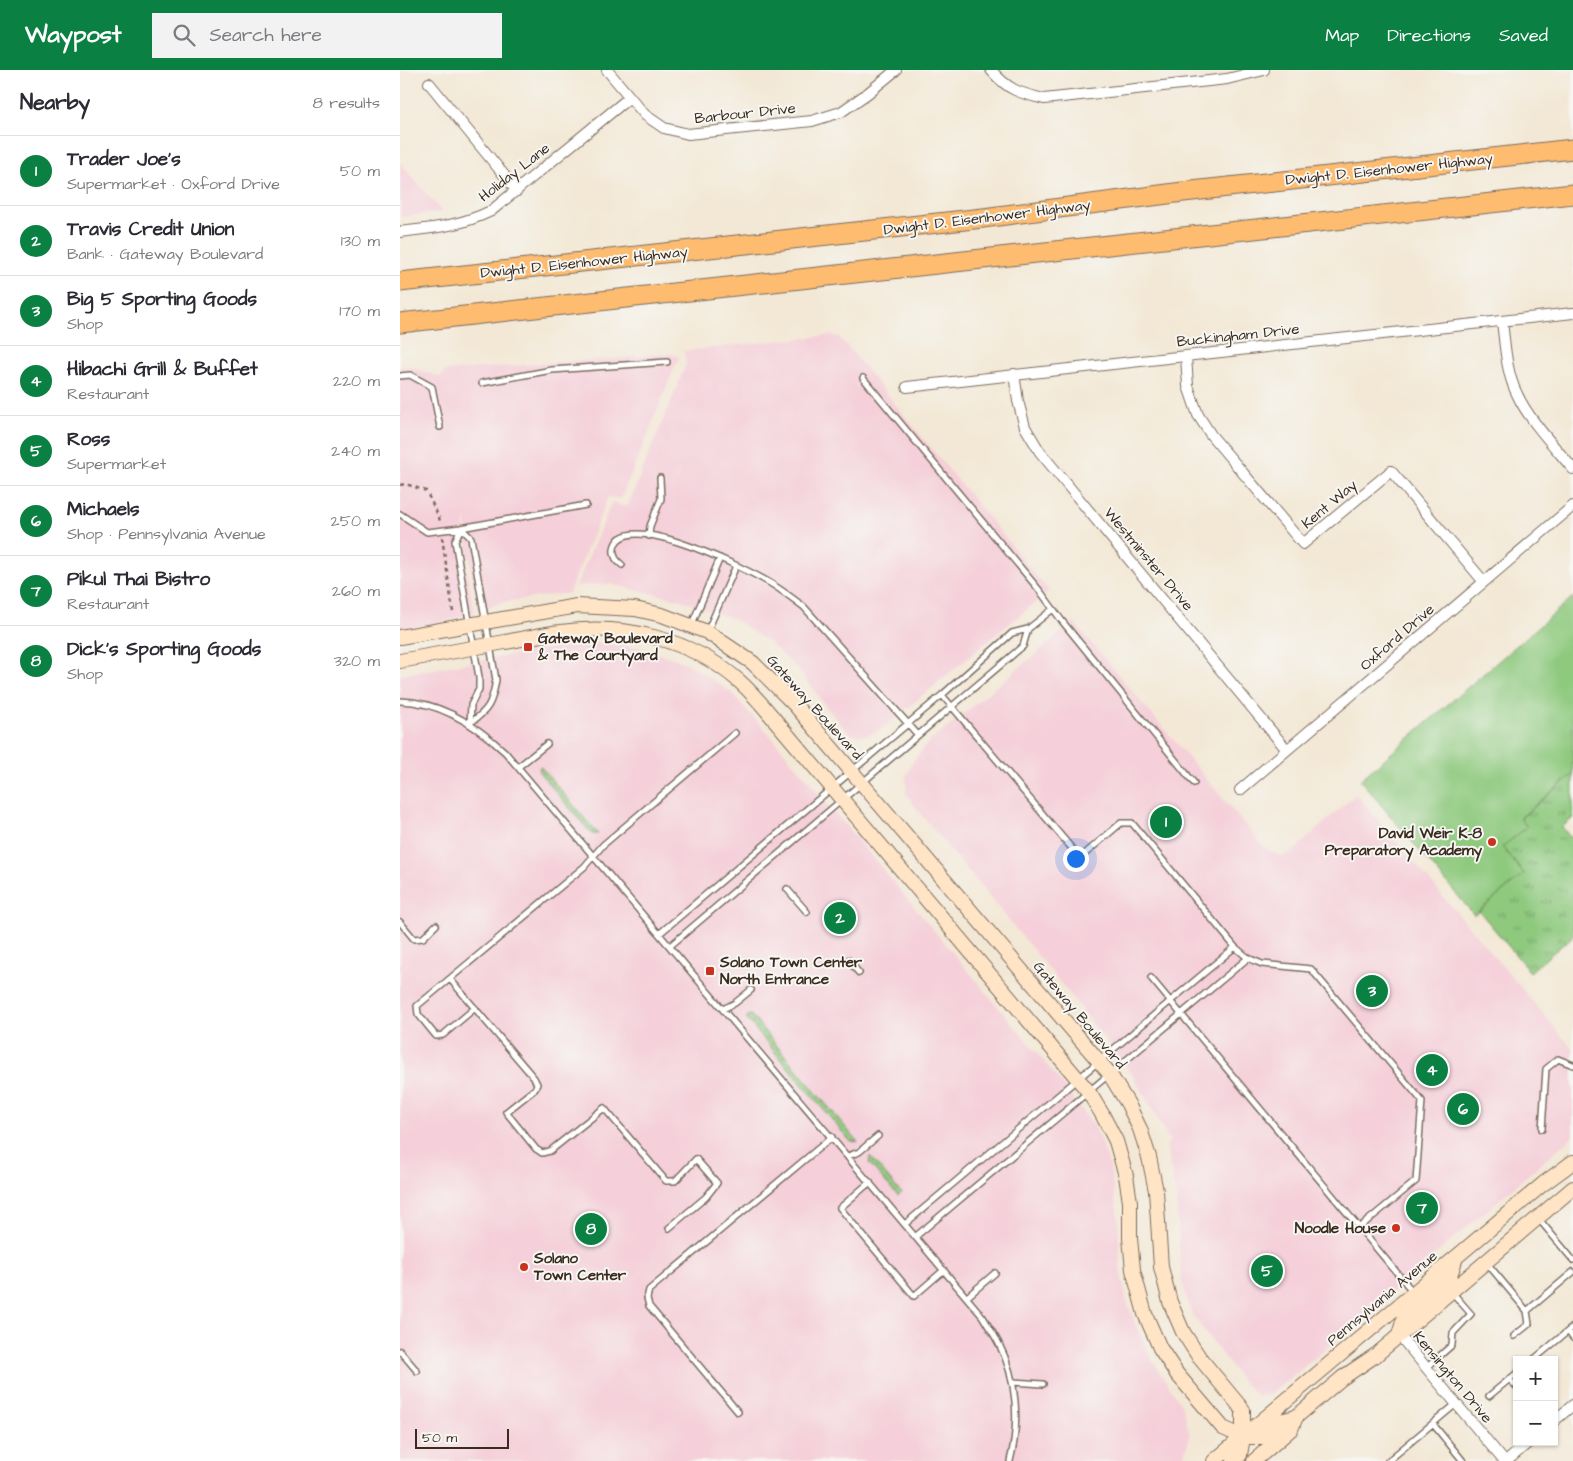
<!DOCTYPE html>
<html lang="en">
<head>
<meta charset="utf-8">
<style>
	body { margin:0; font-family:"Architects Daughter",sans-serif; background:#f2f2f3; color:#2b2b33 }
	.controls { position:absolute; right:15px; bottom:15px; display:grid; overflow:hidden; border-radius:0px; box-shadow:0 1px 4px #0004 }
	.controls button { width:45px; height:45px; display:grid; place-items:center; padding:0; border:0; border-bottom:1px solid #e1e1e2; background:#fff; color:#2b2b33; font:25px sans-serif }
	.scale { position:absolute; left:15px; bottom:12px; width:94px; box-sizing:border-box; padding-left:5px; border:2px solid #3b2a1e; border-top:0; font-size:14px; line-height:18px; white-space:nowrap; color:#3b2a1e; -webkit-text-stroke:4px #f6f6f2; paint-order:stroke }
	.you { position:absolute; left:675px; top:788px; width:18px; height:18px; margin:-12px; border:4px solid #fff; border-radius:50%; background:#1a73e8; box-shadow:0 0 0 8px #1a73e833 }
	.badge { display:grid; place-items:center; width:32px; height:32px; border-radius:50%; background:#0b8043; color:#fff; font-size:16px; font-weight:700 }
	.pin { position:absolute; translate:-50% -50%; border:2px solid #fff; box-shadow:0 1px 5px #0006 }
	.list { margin:0; padding:0; list-style:none }
	h2 { display:flex; justify-content:space-between; align-items:center; height:65px; margin:0; padding:0 20px; font-size:21px }
	h2 small { font-size:16px; font-weight:400; color:#7c7c81 }
	.list li { display:grid; grid-template-columns:32px 1fr auto; gap:15px; align-items:center; box-sizing:border-box; height:70px; padding:0 20px; border-top:1px solid #e1e1e2 }
	.list b { display:block; font-size:19px; white-space:nowrap }
	.list p { margin:0; font-size:16px; white-space:nowrap; color:#7c7c81 }
	.list em { font-size:16px; font-style:normal; color:#7c7c81 }
	.icon { flex:none; width:28px; height:28px; fill:none; stroke:currentColor; stroke-width:2; stroke-linecap:round; stroke-linejoin:round }
	.map { position:relative; flex:none; width:1173px; height:1391px; overflow:hidden }
	header { display:flex; align-items:center; gap:30px; box-sizing:border-box; height:70px; padding:0 25px; background:#0b8043; color:#fff }
	header strong { font-size:24px }
	nav { display:flex; gap:28px; margin-inline-start:auto; font-size:18px }
	.search { width:350px; height:45px; background:#f2f2f3; display:flex; align-items:center; gap:12px; box-sizing:border-box; padding:0 18px; border-radius:0px; color:#7c7c81; font-size:19px }
	main { display:flex }
	aside { flex:1; background:#fff }
	.map>svg:first-child { display:block }
</style>
</head>
<body>
<header>
<strong>Waypost</strong>
<div class="search"><svg class="icon" aria-label="search" viewBox="0 0 24 24"><circle cx="10" cy="10" r="6"/><path d="M15 15l6 6"/></svg>Search here</div>
<nav><a>Map</a><a>Directions</a><a>Saved</a></nav>
</header>
<main>
<aside>
<h2>Nearby<small>8 results</small></h2>
<ul class="list">
<li><span class="badge">1</span><div><b>Trader Joe's</b><p>Supermarket · Oxford Drive</p></div><em>50 m</em></li>
<li><span class="badge">2</span><div><b>Travis Credit Union</b><p>Bank · Gateway Boulevard</p></div><em>130 m</em></li>
<li><span class="badge">3</span><div><b>Big 5 Sporting Goods</b><p>Shop</p></div><em>170 m</em></li>
<li><span class="badge">4</span><div><b>Hibachi Grill &amp; Buffet</b><p>Restaurant</p></div><em>220 m</em></li>
<li><span class="badge">5</span><div><b>Ross</b><p>Supermarket</p></div><em>240 m</em></li>
<li><span class="badge">6</span><div><b>Michaels</b><p>Shop · Pennsylvania Avenue</p></div><em>250 m</em></li>
<li><span class="badge">7</span><div><b>Pikul Thai Bistro</b><p>Restaurant</p></div><em>260 m</em></li>
<li><span class="badge">8</span><div><b>Dick's Sporting Goods</b><p>Shop</p></div><em>320 m</em></li>
</ul>
</aside>
<div class="map">
<svg width="1173" height="1391" viewBox="0 0 1173 1391">
	<defs>
		<pattern id="grass-dots" width="8" height="8" patternUnits="userSpaceOnUse" patternTransform="scale(1.25)"><rect width="8" height="8" fill="#8ec97e"/><path d="M2 2h.1M6 6h.1" fill="none" stroke="#75a367" stroke-width="1.8" stroke-linecap="round"/></pattern>
		<pattern id="park-tufts" width="24" height="20" patternUnits="userSpaceOnUse" patternTransform="scale(1.25)"><rect width="24" height="20" fill="#8ec97e"/><path d="M3 7l-1-3M5 7V3M7 7l1-3M15 17l-1-3M17 17v-4M19 17l1-3" fill="none" stroke="#75a367"/></pattern>
	</defs>
	<rect width="100%" height="100%" fill="#f6f6f2"/>
	<filter id="ink" filterUnits="userSpaceOnUse"><feTurbulence type="fractalNoise" baseFrequency=".02" numOctaves="2"/><feDisplacementMap in="SourceGraphic" scale="10" xChannelSelector="R" yChannelSelector="G"/><feConvolveMatrix kernelMatrix="1 2 1 2 8 2 1 2 1" color-interpolation-filters="sRGB"/></filter>
	<filter id="wash" filterUnits="userSpaceOnUse"><feTurbulence type="fractalNoise" baseFrequency=".0096" numOctaves="4" result="noise"/><feDisplacementMap in="SourceGraphic" scale="20" xChannelSelector="R" yChannelSelector="G"/><feGaussianBlur stdDeviation="1.12" result="paint"/><feColorMatrix in="noise" values="0 0 0 0 0 0 0 0 0 0 0 0 0 0 0 0 0 1.4 0 .05"/><feComposite in="paint" operator="in"/></filter>
	<g filter="url(#wash)">
		<rect width="100%" height="100%" fill="#f3e8d5"/>
		<path fill="#f5cfd9" d="M0 92 42 142 0 147Z
			M432 265 439 267 447 276 649 521 481 660 465 666 450 664 430 642 398 599 370 573 333 549 281 530 256 524 208 514 176 516 212 432 227 437 286 295 284 281Z
			M271 284 279 287 221 429 208 427 169 523 103 532 78 541 67 474 66 445 62 473 75 543 35 554 0 559V297H10L41 307 45 301Z
			M674 552 863 776 872 782 882 786 892 782 956 724 1173 979V1066L1009 1207 956 1255 869 1325 857 1326 842 1311 792 1245 781 1209 776 1126 766 1075 770 1071 732 1004 664 917 515 737 506 723V707L513 691 527 674Z
			M196 573 241 578 287 593 331 622 374 670 652 1001 695 1056 710 1097 718 1149 721 1203 727 1231 738 1261 752 1290 783 1337 790 1366 782 1391H0V605L139 580Z"/>
		<path fill="url(#grass-dots)" stroke="#647a4e" d="M140 696 198 764H192L139 702Z
			M350 944 458 1072 450 1071 346 948Z
			M470 1086 501 1123 498 1126 469 1093Z"/>
		<path fill="url(#park-tufts)" stroke="#647a4e" d="M1173 704V748L1162 757 1173 771V866L1130 902 1079 841 1124 804 1102 777 1127 757 1120 749Z"/>
		<path fill="#8ec97e" stroke="#647a4e" d="M1173 527V687L1172 688 1173 704 1120 748 1127 757 1102 777 1124 804 1074 845 960 710Z"/>
	</g>
	<g filter="url(#ink)">
		<g fill="none" stroke-linecap="round" stroke-linejoin="round">
			<g stroke="#7b6c5e" stroke-width="8">
				<path id="lane" d="M0 306 10 305 32 317 40 357
					M463 308 640 521 662 551 794 713
					M82 313 152 300 267 292
					M0 444 27 462 61 458 186 435
					M61 458 71 468 96 610C92 633 89 640 70 653
					M61 458 55 471 79 607V619L71 635 70 653
					M249 466 250 456 261 429 260 408
					M222 495C217 491 213 487 214 479 220 436 343 498 363 509 378 517 391 527 404 537L518 665
					M292 554 320 488
					M307 562 336 496
					M542 625 680 788 721 753H732L835 877 848 888 862 894 911 899 1022 1031 1016 1111 960 1157
					M0 631C41 632 76 655 105 682L583 1247C588 1256 594 1264 599 1274 617 1309 620 1353 610 1391
					M118 697 147 674
					M387 819 407 842
					M0 852 14 869 23 868 36 855
					M259 864 542 625 612 563 628 559 653 539
					M270 876 623 576 628 559
					M448 890 459 903
					M751 908 1013 1222
					M50 909 134 1008 137 1014 135 1019 106 1042 136 1079 142 1083 150 1081 204 1038 266 1111H275L296 1089 317 1113 306 1127 269 1158
					M75 938 43 965 36 966 18 944 17 936 184 797 203 775 335 663
					M323 939 335 933 351 920
					M1142 1059 1146 999 1158 989 1173 995
					M448 1086 459 1082 478 1066
					M470 1112 440 1138 514 1226 544 1200
					M1138 1148 1173 1190
					M505 1154 835 877
					M515 1167 848 888
					M1086 1192 1127 1241 1173 1202
					M567 1227 595 1203
					M1168 1261 1173 1268
					M1114 1266 1129 1254 1127 1241
					M0 1281 17 1301
					M1133 1290 1173 1257
					M1026 1298 1052 1275 1053 1263 1071 1244 1051 1221
					M1109 1309 1117 1317
					M613 1312 643 1314
					M1089 1326 1117 1303
					M338 1342 249 1236 247 1228 249 1220 432 1067
					M1033 1354 1063 1391
					M988 1391 1056 1334"/>
			</g>
			<g stroke="#7b6c5e" stroke-width="12">
				<path id="street" d="M207 0 245 45 264 58 288 64 412 51 441 42 468 23 496 0
					M591 0C608 20 619 23 644 29L827 9 864 0
					M29 13 117 121
					M0 162C34 158 60 156 91 141L230 27
					M1102 251C1105 275 1106 302 1117 324 1128 349 1155 377 1173 399
					M786 286 788 316 798 345 811 365 903 474 991 401 1084 512
					M614 304 618 331 625 357 640 382 887 680
					M507 317 1173 243
					M840 720 1173 436
					M999 1265 1104 1391
					M1154 1351 1173 1335
					M1107 1391 1129 1372"/>
			</g>
			<g stroke="#7b6c5e" stroke-width="16">
				<path id="secondary" d="M0 567 177 536 235 539 262 545 307 562 353 593 395 635 709 1003 728 1034 740 1059 749 1087 756 1121 761 1197 770 1232 783 1262 799 1287 843 1340V1367L840 1385 834 1391
					M0 591C35 585 70 578 105 572 124 569 142 564 161 562 223 553 291 569 339 611 354 624 367 641 380 656L688 1021 702 1044 716 1071 726 1106 730 1132V1168L733 1200 745 1244 760 1278 777 1304 823 1358 843 1367H864L884 1350 896 1347
					M999 1265 1005 1245 1050 1206 1056 1187
					M814 1391 1143 1114 1173 1092
					M854 1391 891 1359 896 1347 942 1308 976 1285 1173 1118"/>
			</g>
			<g stroke="#7b6c5e" stroke-width="21">
				<path id="highway" d="M0 212 583 148 783 122 1173 79
					M0 253 1173 124"/>
			</g>
			<path stroke="#7b6c5e" stroke-width="2.5" stroke-dasharray="4 4" stroke-linecap="butt" d="M0 415 6 414 26 421 39 447 40 452
				M42 467 53 542"/>
			<use href="#lane" stroke="#fff" stroke-width="5"/>
			<use href="#street" stroke="#fff" stroke-width="10"/>
			<use href="#secondary" stroke="#ffe4c6" stroke-width="14"/>
			<use href="#highway" stroke="#febc70" stroke-width="19"/>
		</g>
	</g>
	<g fill="#c8321e" stroke="#f6f6f2" stroke-width="2">
		<rect x="123" y="572" width="10" height="10" rx="2.5"/>
		<circle cx="1092" cy="772" r="5"/>
		<rect x="305" y="896" width="10" height="10" rx="2.5"/>
		<circle cx="996" cy="1158" r="5"/>
		<circle cx="124" cy="1197" r="5"/>
	</g>
	<g text-anchor="middle" stroke-width="4" stroke-linejoin="round" paint-order="stroke">
		<g font-size="15" fill="#3b2a1e" stroke="#f6f6f2">
			<text transform="translate(345 43) rotate(-6)" y="5">Barbour Drive</text>
			<text transform="translate(989 99) rotate(-6)" y="5">Dwight D. Eisenhower Highway</text>
			<text transform="translate(114 102) rotate(-38)" y="5">Holiday Lane</text>
			<text transform="translate(587 147) rotate(-7)" y="5">Dwight D. Eisenhower Highway</text>
			<text transform="translate(184 192) rotate(-6)" y="5">Dwight D. Eisenhower Highway</text>
			<text transform="translate(838 265) rotate(-6)" y="5">Buckingham Drive</text>
			<text transform="translate(929 434) rotate(-40)" y="5">Kent Way</text>
			<text transform="translate(749 489) rotate(50)" y="5">Westminster Drive</text>
			<text transform="translate(997 567) rotate(-41)" y="5">Oxford Drive</text>
			<text transform="translate(415 637) rotate(48)" y="5">Gateway Boulevard</text>
			<text transform="translate(680 945) rotate(50)" y="5">Gateway Boulevard</text>
			<text transform="translate(982 1228) rotate(-40)" y="5">Pennsylvania Avenue</text>
			<text transform="translate(1053 1307) rotate(50)" y="5">Kensington Drive</text>
		</g>
		<g font-size="15" font-weight="bold" fill="#3b2a1e" stroke="#f6f6f2" text-anchor="start">
			<text x="138" y="573">Gateway Boulevard<tspan x="138" dy="17">&amp; The Courtyard</tspan></text>
			<text x="1082" y="768" text-anchor="end">David Weir K-8<tspan x="1082" dy="17">Preparatory Academy</tspan></text>
			<text x="320" y="897">Solano Town Center<tspan x="320" dy="17">North Entrance</tspan></text>
			<text x="986" y="1163" text-anchor="end">Noodle House</text>
			<text x="134" y="1193">Solano<tspan x="134" dy="17">Town Center</tspan></text>
		</g>
	</g>
</svg>
<div class="controls">
<button>+</button>
<button>−</button>
</div>
<div class="scale">50 m</div>
<div class="you"></div>
<div class="pin badge" style="left:766px;top:752px">1</div>
<div class="pin badge" style="left:440px;top:848px">2</div>
<div class="pin badge" style="left:972px;top:921px">3</div>
<div class="pin badge" style="left:1032px;top:1000px">4</div>
<div class="pin badge" style="left:867px;top:1201px">5</div>
<div class="pin badge" style="left:1063px;top:1039px">6</div>
<div class="pin badge" style="left:1022px;top:1138px">7</div>
<div class="pin badge" style="left:191px;top:1159px">8</div>
</div>
</main>
</body>
</html>
